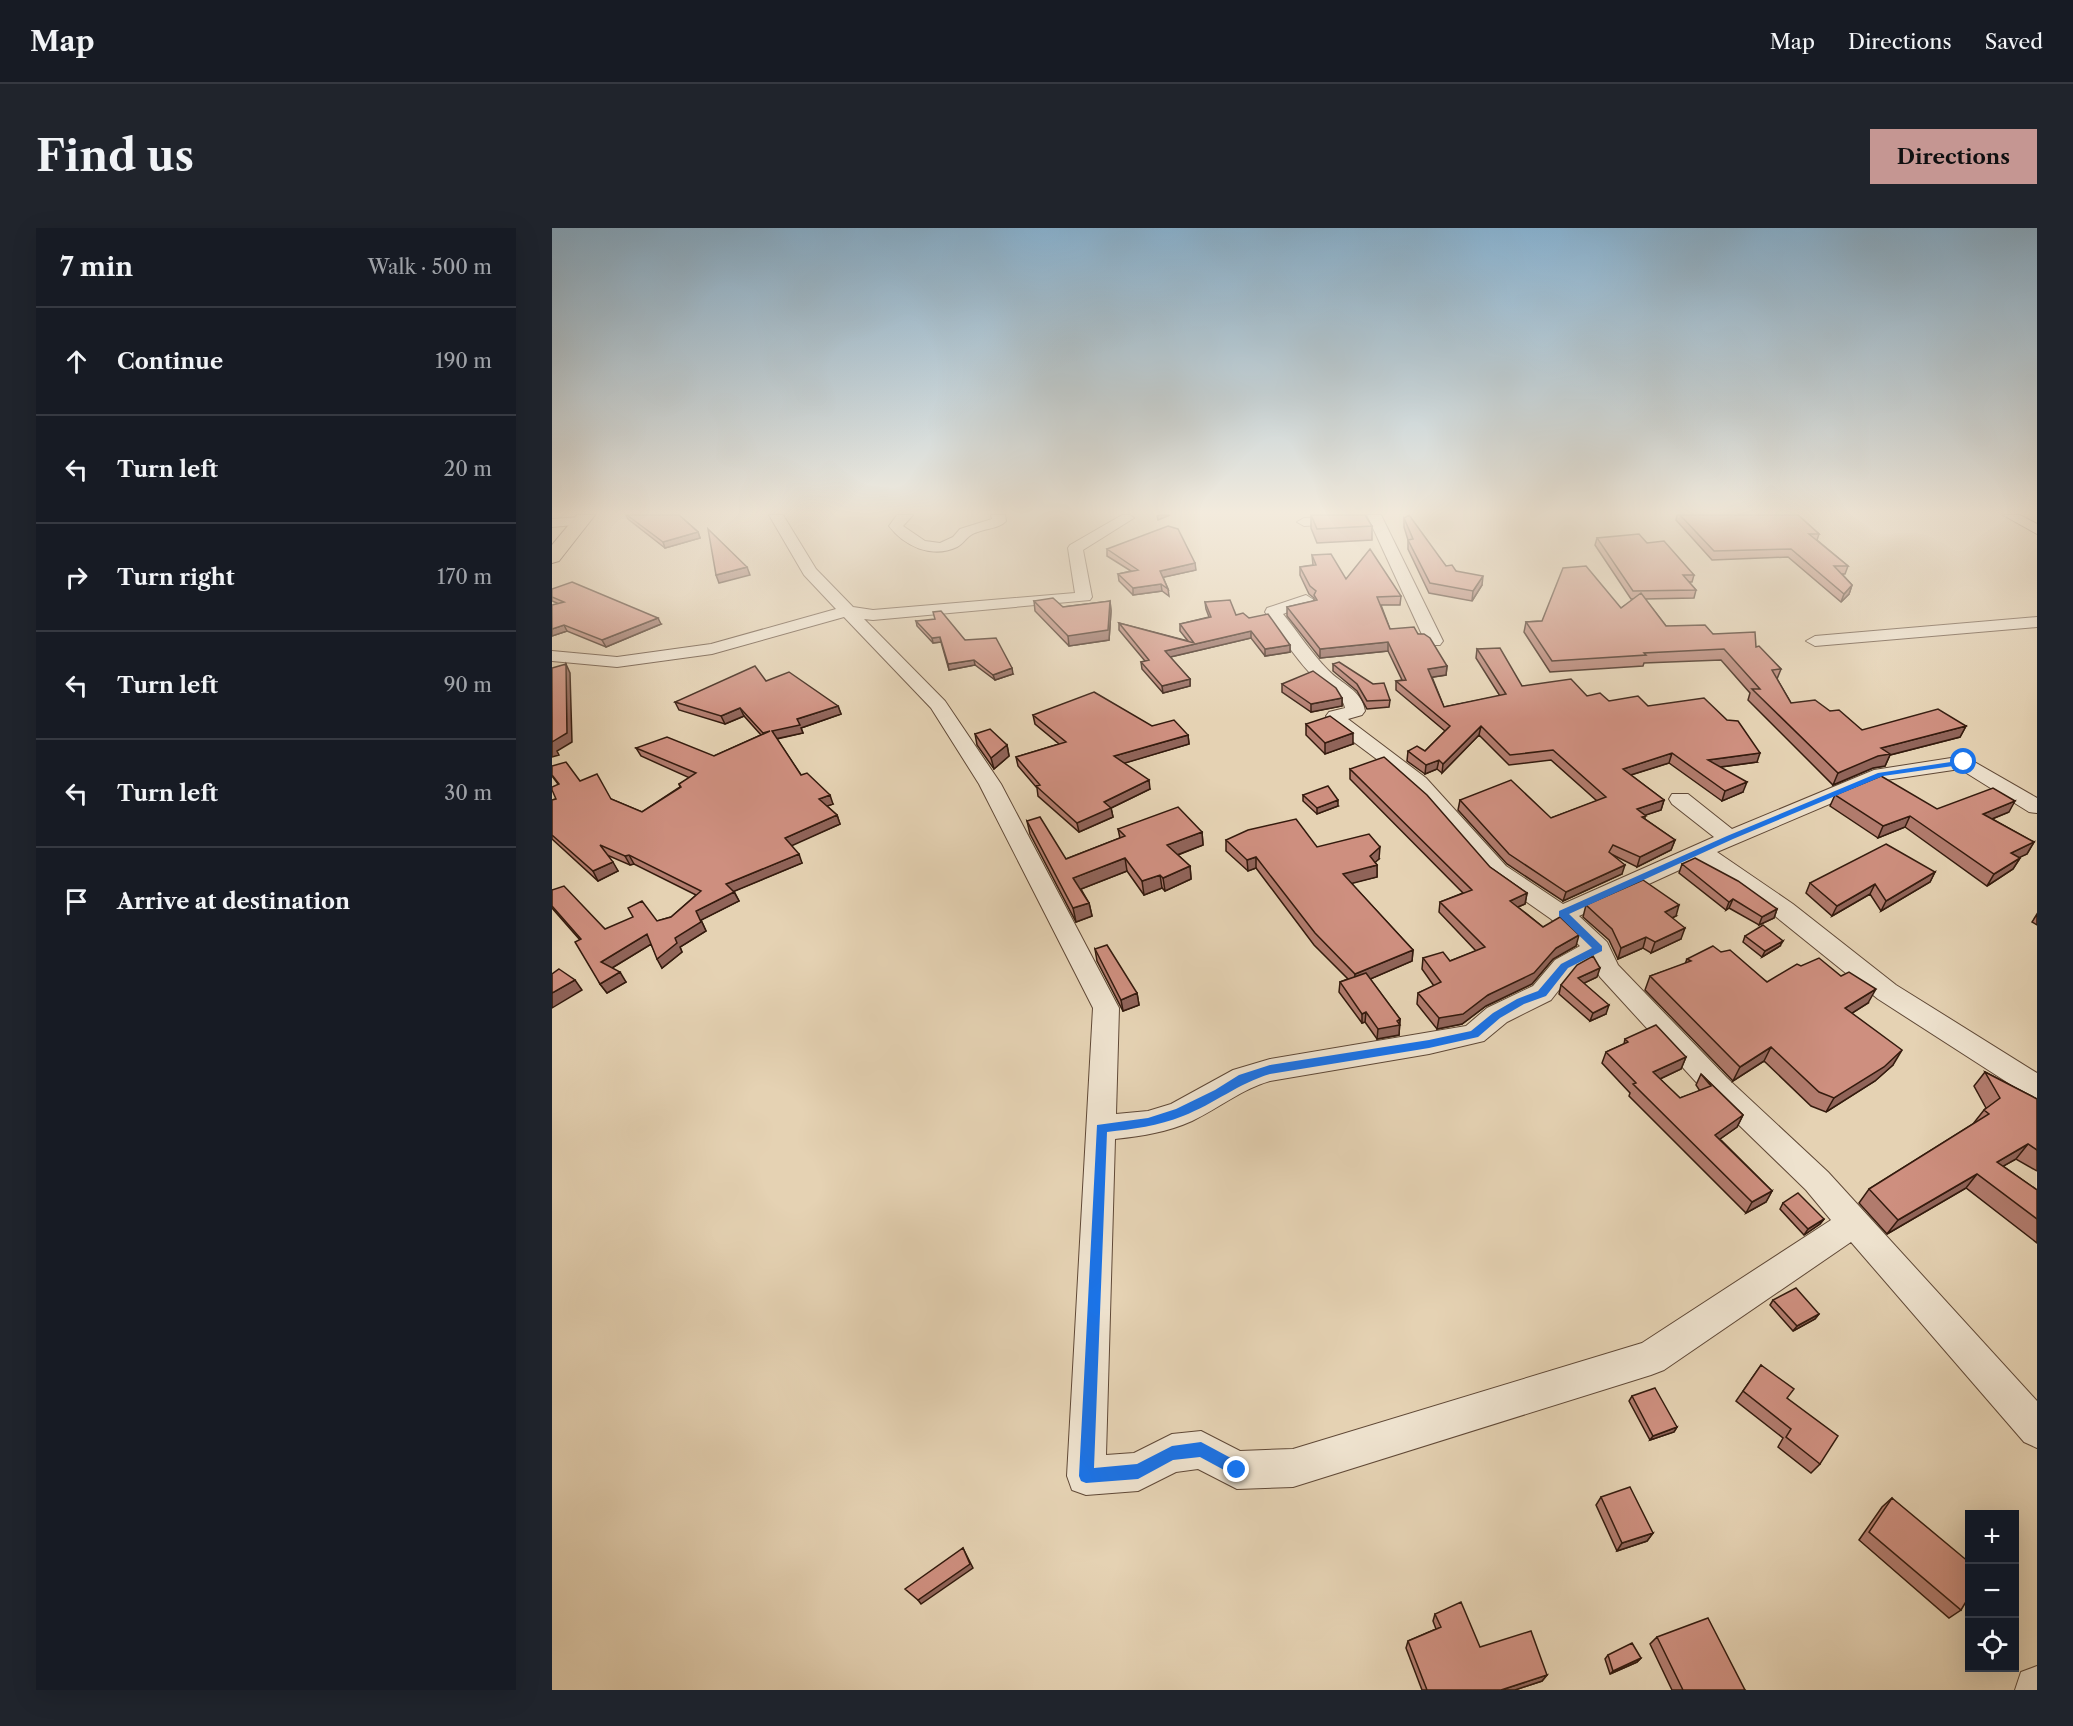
<!DOCTYPE html>
<html lang="en">
<head>
<meta charset="utf-8">
<style>
	body { margin:0; font-family:"Libre Caslon Text",serif; background:#20242c; color:#f1f3f6 }
	.controls { position:absolute; right:18px; bottom:18px; display:grid; overflow:hidden; border-radius:0px; box-shadow:0 6px 24px #0002 }
	.controls button { width:54px; height:54px; display:grid; place-items:center; padding:0; border:0; border-bottom:2px solid #363941; background:#171b24; color:#f1f3f6; font:30px sans-serif }
	.stop { position:absolute; width:18px; height:18px; margin:-14px; border:4px solid #1a73e8; border-radius:50%; background:#fff }
	.stop.end { background:#1a73e8; border-color:#fff; box-shadow:0 2px 6px #0008 }
	.list { margin:0; padding:0; list-style:none }
	h2 { display:flex; justify-content:space-between; align-items:center; height:78px; margin:0; padding:0 24px; font-size:26px }
	h2 small { font-size:20px; font-weight:400; color:#9ea1a6 }
	.list li { display:grid; grid-template-columns:39px 1fr auto; gap:18px; align-items:center; box-sizing:border-box; height:108px; padding:0 24px; border-top:2px solid #363941 }
	.list b { display:block; font-size:22px; white-space:nowrap }
	.list em { font-size:20px; font-style:normal; color:#9ea1a6 }
	.icon { flex:none; width:33px; height:33px; fill:none; stroke:currentColor; stroke-width:2; stroke-linecap:round; stroke-linejoin:round }
	.map { position:relative; flex:none; width:1485px; height:1462px; overflow:hidden; border-radius:0px }
	header { display:flex; align-items:center; gap:36px; box-sizing:border-box; height:84px; padding:0 30px; background:#171b24; border-bottom:2px solid #363941 }
	header strong { font-size:28px }
	nav { display:flex; gap:33px; margin-inline-start:auto; font-size:21px }
	.intro { display:flex; align-items:center; justify-content:space-between; box-sizing:border-box; height:144px; padding:0 36px }
	h1 { margin:0; font-size:42px }
	.button { padding:15px 27px; border-radius:0px; background:#c59692; color:#111; font-size:21px; font-weight:700 }
	main { display:flex; gap:36px; padding:0 36px }
	aside { flex:1; background:#171b24; border-radius:0px; box-shadow:0 6px 24px #0002 }
	.map>svg:first-child { display:block }
</style>
</head>
<body>
<header>
<strong>Map</strong>
<nav><a>Map</a><a>Directions</a><a>Saved</a></nav>
</header>
<div class="intro"><h1>Find us</h1><a class="button">Directions</a></div>
<main>
<aside>
<h2>7 min<small>Walk · 500 m</small></h2>
<ul class="list">
<li><svg class="icon" aria-label="ahead" viewBox="0 0 24 24"><path d="M12 20V5M6 11l6-6 6 6"/></svg><div><b>Continue</b></div><em>190 m</em></li>
<li><svg class="icon" aria-label="left" viewBox="0 0 24 24"><path d="M17 20v-9H6M10 6l-5 5 5 5"/></svg><div><b>Turn left</b></div><em>20 m</em></li>
<li><svg class="icon" aria-label="right" viewBox="0 0 24 24"><path d="M7 20v-9h11M14 6l5 5-5 5"/></svg><div><b>Turn right</b></div><em>170 m</em></li>
<li><svg class="icon" aria-label="left" viewBox="0 0 24 24"><path d="M17 20v-9H6M10 6l-5 5 5 5"/></svg><div><b>Turn left</b></div><em>90 m</em></li>
<li><svg class="icon" aria-label="left" viewBox="0 0 24 24"><path d="M17 20v-9H6M10 6l-5 5 5 5"/></svg><div><b>Turn left</b></div><em>30 m</em></li>
<li><svg class="icon" aria-label="arrive" viewBox="0 0 24 24"><path d="M6 21V4h12l-3 4 3 4H6"/></svg><div><b>Arrive at destination</b></div></li>
</ul>
</aside>
<div class="map">
<svg width="1485" height="1462" viewBox="0 0 1485 1462">
	<rect width="100%" height="100%" fill="#e5d2b3"/>
	<filter id="stains"><feTurbulence type="fractalNoise" baseFrequency=".00333" numOctaves="4"/><feColorMatrix values="0 0 0 0 .2 0 0 0 0 .09 0 0 0 0 .02 0 0 0 .5 -.17"/></filter>
	<radialGradient id="worn" r=".72"><stop offset=".6" stop-color="#630" stop-opacity="0"/><stop offset="1" stop-color="#630" stop-opacity=".3"/></radialGradient>
	<g fill="none" stroke-linecap="round" stroke-linejoin="round">
		<g stroke="#604937" stroke-width="2">
			<path id="minor" d="M217 287H231L264 341 301 379 321 382 523 365 516 320 518 317 570 287H578L582 290 531 322 540 369 538 372 321 392 312 391 393 473 449 556 567 780 564 886 596 883 619 876 681 842 718 831 914 798 935 780 981 758 1003 732 1028 718 999 691 938 648 870 569 850 550 779 497 774 488 777 484 793 480C790 465 774 460 764 451 745 433 728 406 713 384L715 380 754 367 762 372 760 375 731 386C746 404 759 425 776 442 789 456 810 462 813 483L810 487 796 491 874 550 954 638 1011 676 1162 609 1120 576 1117 571 1120 566H1136L1180 601 1322 542 1412 528 1485 570V585L1477 584 1408 541 1334 552 1165 624 1241 676 1344 757 1485 845V870L1475 867 1326 771 1223 688 1147 633 1027 688 1055 714 1066 737 1175 850 1276 944 1485 1173V1220L1472 1214 1299 1014 1112 1142 1099 1147 741 1259 685 1261 646 1241 624 1244 586 1263 534 1267 520 1262 515 1248 541 780 427 556 379 480 292 389 160 426 65 439 0 433V423L65 429 159 416 284 381 252 347ZM1039 734 1048 749 1155 866 1254 962 1279 992 1090 1115 741 1221 688 1223 649 1203 620 1206 582 1225 554 1227 563 911C590 908 616 904 640 893 667 880 690 861 718 853L877 826 932 813 955 794 999 772 1021 744Z
				M345 287H361L351 298 373 313 388 315 401 309 408 301 440 291 439 287H453L454 293C446 302 430 300 419 307 414 310 411 316 405 319 380 331 352 318 337 298Z
				M815 287H829L891 413 888 417H876L873 413Z
				M1451 287H1468L1485 296V306Z
				M794 288 801 292 799 295 752 298 745 294 752 290Z
				M29 289 34 290V296L0 299V291Z
				M1485 389V399L1263 418 1254 413 1263 408Z
				M1485 1438V1462H1463L1469 1444Z"/>
		</g>
		<g stroke="#341b0e" stroke-width="2">
			<path id="major" d="M25 287H43L7 333 0 335V317Z"/>
		</g>
		<use href="#minor" fill="#eee2ce" fill-rule="evenodd"/>
		<use href="#major" fill="#e5d2b3" fill-rule="evenodd"/>
	</g>
	<path fill="#b17b6d" stroke="#341b0e" stroke-width="1.5" d="M74 287H127L146 304 148 310 113 320 76 291Z
		M759 287 820 298V312L765 315 759 300Z
		M1125 287H1246L1267 306 1265 312 1296 338 1293 346H1290L1300 357 1297 366 1289 374 1236 329 1160 332 1124 292Z
		M852 290 894 338 930 357 920 373 877 365 856 321V312L852 299Z
		M1045 310 1095 315 1142 347 1140 354H1137L1144 362 1142 370 1093 371 1114 398 1161 406 1204 419 1229 441 1225 451 1239 475 1278 483 1310 502 1414 498 1408 509 1338 527 1333 538 1321 540 1281 557 1196 472 1198 465 1169 432 1092 435 1091 438 998 444 972 404 974 394 990 393 1069 380 1082 371H1079L1043 317Z
		M555 321 644 342 611 349 616 361 617 368 610 363 581 367 567 353 566 346 579 343 555 328Z
		M760 327 794 351 849 368 848 377H829L838 401 866 406 895 438 894 447 880 449 892 479 948 468 924 430 925 421 970 458 1035 468 1057 473 1096 478 1205 534 1169 539 1191 564 1170 573 1117 535 1079 547 1112 572 1109 582 1093 587V591L1123 612 1119 622 1085 639 1061 627 1070 646 1011 673 955 636 906 582 908 572 999 590 1045 573 999 532 957 537 927 507 890 545 885 541 873 546 855 533 856 523H873L893 503 844 462V453L850 452 836 423 768 430 735 388V379L762 373V370L757 366 748 347V339L761 337Z
		M0 361 109 396 54 419 15 403 0 408 5 375 0 373Z
		M482 373 511 379 558 373 559 383 557 412 517 418 483 383Z
		M653 374 684 387 697 390 738 417V424L713 428 699 410 618 429 638 451V458L611 465 590 441 589 434 593 433 567 402V395L636 413 628 403V396L657 389 654 381Z
		M364 393 413 412 461 446 443 452 423 437 397 442 389 414 381 415 365 398Z
		M781 436 838 472 837 479 815 481 805 463 781 443Z
		M214 453 286 478 289 486 249 500 251 505 225 511 249 547 281 576 275 578 285 587 288 596 239 617 250 635 182 663 187 673 149 692 154 703 128 719 130 724 110 740 99 716 60 740 74 754 55 765 48 756 28 712 0 680V662L53 701 105 693 119 689 144 667 82 636 78 637 55 627 66 643 46 653 0 611V572L4 571 6 556 0 548V538L59 571 90 584 128 559 127 556 138 550 89 528 84 520 162 528 209 507 192 488 173 496 127 482 123 474Z
		M730 456 790 470V478L759 484 730 464Z
		M481 487 600 498 636 507 637 516 572 535 598 561 559 580 561 589 527 604 486 568 485 560 466 538 464 529 507 516 483 496Z
		M754 496 801 516 773 526 754 507Z
		M423 506 455 517 457 528 442 541 425 517Z
		M798 541 975 665 973 676 966 679 991 699 1024 718 1001 731 980 756 934 778 910 796 885 801 865 776 866 765 882 758 870 741 871 730 898 733 924 723 887 684 888 674 911 665 798 551Z
		M751 567 786 578 765 586 751 573Z
		M1283 567 1385 581 1457 584 1440 591 1482 614 1475 626 1467 629 1468 630 1461 641 1435 658 1353 599 1326 610 1278 578Z
		M475 593 514 631 568 610 566 601 650 604 651 617 626 627 638 638 639 651 613 663 610 660 592 667 575 643 529 661 537 675 540 688 524 694 478 606Z
		M674 612 765 619 827 631 823 634 825 637V649L799 655 861 722 860 733 818 751 848 791 847 807 825 811 813 794 810 795 787 764 788 754 796 751 762 717 704 640 696 643 674 623Z
		M1130 636 1225 681 1222 690 1207 697 1177 680 1174 682 1127 645Z
		M1383 644 1378 654 1329 683 1318 666 1280 688 1254 665 1258 655Z
		M1034 677 1124 688 1120 690 1129 711 1099 725 1091 720 1066 731 1057 712 1031 689Z
		M1485 686V697L1480 694Z
		M1193 708 1228 718 1210 729 1191 714Z
		M543 721 585 765 587 777 571 783 545 733Z
		M1169 724 1215 754 1316 775 1300 785 1341 837 1323 853 1274 884 1259 878 1212 833 1181 853 1093 762 1098 748 1133 736 1135 731Z
		M1045 749 1032 755 1054 786 1038 793 1007 766 1009 757Z
		M1073 811 1134 829 1129 841 1108 851 1128 870 1148 863 1144 857 1149 846 1191 887 1185 899 1168 911 1220 963 1214 974 1194 985 1077 868 1078 865 1050 835 1054 824 1072 816Z
		M1433 844 1485 871V943L1464 931 1451 938 1485 962V1015L1414 960 1335 1006 1307 975 1317 961 1421 896 1432 882 1434 880 1422 858Z
		M1231 975 1272 991 1268 996 1252 1007 1228 981Z
		M1221 1072 1267 1086 1263 1091 1241 1103 1218 1077Z
		M1209 1137 1235 1170 1268 1236 1259 1245 1226 1219 1231 1210 1184 1173Z
		M1080 1168 1125 1199 1122 1204 1098 1212 1077 1173Z
		M1049 1269 1101 1305 1095 1313 1065 1323 1044 1277Z
		M1340 1270 1409 1382 1397 1390 1307 1312 1330 1279Z
		M883 1386 928 1419 995 1447 990 1453 963 1462H870L854 1420 856 1413 884 1401 881 1393Z
		M1105 1409 1193 1462H1120L1098 1416Z
		M1056 1427 1089 1430 1085 1434 1058 1446 1053 1431Z"/>
	<path fill="#906459" stroke="#341b0e" stroke-width="1.5" d="M608 287H618L606 292 605 288Z
		M146 304 148 310 113 320 111 314Z
		M643 335 644 342 608 350V343Z
		M195 339 198 347 167 355 164 347Z
		M931 348 930 357 920 373 921 363Z
		M609 356 610 363 581 367V360Z
		M1300 357 1297 366 1289 374 1292 366Z
		M558 373 559 383 557 412 517 418 516 408Z
		M106 390 109 396 54 419 50 412Z
		M12 397 15 403 0 408V401Z
		M699 403V410L614 430 613 423Z
		M388 409 389 414 381 415 380 410Z
		M836 414V423L768 430V421Z
		M738 417V424L713 428V421Z
		M422 432 423 437 397 442 396 436Z
		M14 436 18 445 20 514 5 523 7 527 0 529V514Z
		M895 438 894 447 875 450 876 441Z
		M460 440 461 446 443 452 441 447Z
		M638 451V458L611 465 610 458Z
		M790 470V478L759 484V476Z
		M286 478 289 486 249 500 251 505 223 511 220 503 245 491Z
		M188 480 192 488 173 496 169 488Z
		M929 498 927 507 890 545 891 536Z
		M1414 498 1408 509 1338 527 1333 538 1321 540 1281 557 1286 545 1329 520Z
		M801 505V516L773 526V515Z
		M636 507 637 516 563 538 562 528Z
		M455 517 457 528 442 541 439 530Z
		M1120 525 1117 535 1069 550 1071 541Z
		M1208 525 1205 534 1153 541 1156 532Z
		M887 532 885 541 873 546 874 537Z
		M597 552 598 561 559 580 561 589 527 604 525 595 552 574Z
		M1195 554 1191 564 1170 573 1173 563Z
		M278 567 281 576 270 580 267 571Z
		M786 572V578L765 586V580Z
		M1112 572 1109 582 1082 591 1085 581Z
		M1463 573 1457 584 1425 597 1431 586Z
		M285 587 288 596 237 619 233 610Z
		M1358 588 1353 599 1326 610 1331 598Z
		M650 604 651 617 617 630 615 617Z
		M1123 612 1119 622 1085 639 1088 629Z
		M1482 614 1475 626 1452 637 1459 625Z
		M828 619 827 631 818 639 825 637V649L790 658 791 646 818 628Z
		M247 626 250 635 178 665 174 656Z
		M77 627 82 636 78 637 73 628Z
		M704 629V640L696 643 695 632Z
		M573 630 575 643 524 663 521 650Z
		M1468 630 1461 641 1435 658 1442 646Z
		M61 634 66 643 46 653 41 643Z
		M1073 637 1070 646 1011 673 1014 664Z
		M638 638 639 651 613 663 611 650Z
		M1383 644 1378 654 1329 683 1334 673Z
		M608 647 610 660 592 667 590 653Z
		M1323 656 1318 666 1280 688 1285 678Z
		M182 664 187 673 149 692 154 703 128 719 130 724 110 740 105 731 123 710 144 683Z
		M975 665 973 676 956 683 958 673Z
		M1181 671 1177 680 1174 682 1177 674Z
		M537 675 540 688 524 694 521 680Z
		M1127 677 1124 688 1109 695 1113 684Z
		M1225 681 1222 690 1207 697 1210 689Z
		M1133 700 1129 711 1099 725 1103 714Z
		M95 706 101 715 55 743 49 734Z
		M1027 707 1024 718 1001 731 980 756 934 778 910 796 885 801 887 790 936 767 1004 720Z
		M1094 709 1091 720 1066 731 1069 720Z
		M1231 713 1228 718 1210 729 1213 723Z
		M861 722 860 733 802 758 803 746Z
		M1048 740 1045 749 1024 759 1026 750Z
		M68 744 74 754 55 765 48 756Z
		M23 752 30 762 0 780V765Z
		M1324 761 1316 775 1286 794 1293 780Z
		M585 765 587 777 571 783 569 772Z
		M1057 777 1054 786 1038 793 1041 785Z
		M814 784 813 794 810 795V786Z
		M848 791 847 807 825 811 826 801Z
		M1219 819 1212 833 1181 853 1188 839Z
		M1350 822 1341 837 1323 853 1274 884 1282 870Z
		M1134 829 1129 841 1097 856 1101 844Z
		M1191 887 1185 899 1158 918 1163 907Z
		M1476 916 1464 931 1434 948 1445 934Z
		M1425 946 1414 960 1335 1006 1346 992Z
		M1220 963 1214 974 1194 985 1200 974Z
		M1272 991 1268 996 1252 1007 1256 1001Z
		M1267 1086 1263 1091 1241 1103 1245 1098Z
		M1125 1199 1122 1204 1098 1212 1101 1208Z
		M1101 1305 1095 1313 1065 1323 1070 1315Z
		M411 1320 421 1340 369 1376 366 1372Z
		M1089 1430 1085 1434 1058 1446 1061 1443Z
		M995 1447 990 1453 963 1462H949Z"/>
	<path fill="#ce8f7f" stroke="#341b0e" stroke-width="1.5" d="M75 287H127L146 304 111 314Z
		M759 287H813L820 298 765 301Z
		M857 287 894 338 900 337 904 343 931 348 921 363 878 355 856 312 861 311 852 290Z
		M1128 287H1246L1267 306H1257L1296 338H1282L1300 357 1292 366 1239 321 1162 323Z
		M616 298 626 301 643 335 608 343 616 361 609 356 581 360 566 346 586 342 555 321Z
		M156 301 195 339 164 347Z
		M1087 306 1095 315 1112 313 1142 347H1131L1144 362 1081 363 1045 310Z
		M818 321 849 368 825 369 838 401 862 399 866 406H872L878 410 895 438 876 441 892 479 954 466 925 421 948 420 970 458 1019 451 1035 468 1048 465 1057 473 1086 468 1096 478 1152 470 1175 492 1186 493 1208 525 1156 532 1195 554 1173 563 1120 525 1071 541 1112 572 1085 581 1094 588 1090 589 1123 612 1088 629 1061 617 1057 624 1073 637 1014 664 957 626 908 572 959 552 999 590 1054 569 1001 522 958 527 929 498 891 536 887 532 874 537 856 523 865 518 873 523 898 498 844 453 854 452 836 414 768 421 735 379 765 372 762 367 764 363 758 358 748 339 764 337 760 327 779 326 794 351Z
		M1034 338 1069 380 1089 365 1114 398 1153 397 1161 406 1203 404 1204 419 1207 418 1229 441 1220 442 1239 475 1263 472 1278 483 1287 482 1310 502 1386 481 1414 498 1329 520 1338 526 1326 528 1286 545 1200 461H1208L1172 421 1092 425 1094 427 1000 433 974 394 990 393 1011 340Z
		M20 354 106 390 50 412 12 397 0 401V377L12 374 0 369V361Z
		M501 370 511 379 558 373 556 402 516 408 482 373Z
		M678 372 684 387 691 385 697 390 716 386 738 417 713 421 699 403 613 423 638 451 610 458 589 434 597 432 567 395 642 415 628 396 659 389 653 374Z
		M389 383 413 412 444 410 460 440 441 447 422 432 396 436 388 409 380 410 364 393 383 391 381 384Z
		M787 434 821 456 832 455 838 472 815 473 805 456 781 436Z
		M14 436 15 505 0 514V440Z
		M203 438 214 453 237 444 286 478 245 491 248 497 220 503 249 547 255 545 278 567 267 571 285 587 233 610 247 626 174 656 182 664 144 683 149 694 123 710 125 715 105 731 95 706 49 734 68 744 48 756 23 714 29 711 0 678V662L12 658 53 701 81 689 76 680 90 673 105 693 119 689 149 663 77 627 73 628 48 617 61 634 41 643 0 607V572L4 571 0 562V559L7 556 0 547V538L14 534 28 553 45 546 59 571 90 584 129 559 127 556 144 545 84 520 115 509 162 528 218 503 211 505 188 480 169 488 123 474Z
		M761 443 784 460 790 470 759 476 730 456Z
		M542 464 600 498 622 492 636 507 562 528 597 552 552 574 559 580 525 595 484 558 488 557 464 529 514 514 481 487Z
		M778 488 801 505 773 515 754 496Z
		M438 501 455 517 439 530 423 506Z
		M832 529 875 567 938 639 975 665 958 673 991 699 1008 689 1027 707 1004 720 982 745 936 767 911 786 887 790 866 765 889 754 871 730 891 724 898 733 933 719 888 674 920 662 798 541Z
		M1329 548 1385 581 1441 560 1463 573 1431 586 1482 614 1459 625 1468 630 1442 646 1358 588 1331 598 1283 567Z
		M776 558 786 572 765 580 751 567Z
		M626 579 650 604 615 617 638 638 611 650 608 647 590 653 573 630 521 650 537 675 521 680 475 593 488 589 514 631 573 608 566 601Z
		M744 591 765 619 817 606 828 619 818 628 825 637 791 646 861 722 803 746 763 705 704 629 695 632 674 612 696 602Z
		M1334 616 1383 644 1334 673 1323 656 1285 678 1258 655Z
		M1143 630 1186 653 1225 681 1210 689 1181 671 1177 674 1130 636Z
		M1091 652 1127 677 1113 684 1133 700 1103 714 1094 709 1069 720 1060 701 1034 677Z
		M1211 697 1231 713 1213 723 1193 708Z
		M555 717 585 765 569 772 543 721Z
		M1161 718 1169 724 1178 722 1215 754 1245 736 1249 738 1267 730 1289 748 1297 744 1324 761 1293 780 1350 822 1332 839 1282 870 1267 864 1219 819 1188 839 1098 748 1139 733 1135 731Z
		M1041 728 1048 740 1026 750 1057 777 1041 785 1009 757 1025 737Z
		M7 741 23 752 0 765V746Z
		M814 745 848 791 845 793 848 797 826 801 814 784 810 786 788 754Z
		M1104 797 1134 829 1101 844 1128 870 1159 858 1149 846 1191 887 1163 907 1220 963 1200 974 1081 856 1084 855 1054 824 1076 814 1073 811Z
		M1433 844 1485 871V922L1476 916 1445 934 1485 962V991L1425 946 1346 992 1317 961 1437 886 1432 882 1448 870Z
		M1246 965 1272 991 1256 1001 1231 975Z
		M1244 1060 1267 1086 1245 1098 1221 1072Z
		M1209 1137 1242 1161 1235 1170 1286 1208 1268 1236 1234 1209 1239 1201 1191 1163Z
		M1103 1160 1125 1199 1101 1208 1080 1168Z
		M1078 1259 1101 1305 1070 1315 1049 1269Z
		M1340 1270 1418 1335V1367L1409 1382 1317 1304Z
		M411 1320 418 1336 366 1372 353 1361Z
		M909 1374 928 1419 979 1403 995 1447 949 1462H875L856 1413 889 1399 883 1386Z
		M1156 1390 1193 1462H1131L1105 1409Z
		M1080 1415 1089 1430 1061 1443 1056 1427Z"/>
	<linearGradient id="sky" x2="0" y2="1"><stop stop-color="#88b4d4"/><stop offset="0.58" stop-color="#f3ebdd"/><stop offset="1" stop-color="#f3ebdd" stop-opacity="0"/></linearGradient>
	<rect width="1485" height="491" fill="url(#sky)"/>
	<path fill="#1a73e8" d="M1412 532 1415 536 1331 548 1181 611 1017 686 1050 718V723L1016 740 994 768 972 776 948 790 926 809 877 820 718 846C687 855 662 876 631 888 606 898 581 901 555 904L542 1240 585 1236 620 1218 649 1214 690 1236 692 1242 690 1247 685 1249 648 1229 621 1232 586 1251 534 1255 529 1253 527 1248 545 897 596 890 624 881 663 862 687 847 718 837 877 812 919 803 941 785 965 771 986 763 1009 736 1040 720 1007 688V683L1175 608 1326 545Z"/>
	<rect width="100%" height="100%" filter="url(#stains)"/>
	<rect width="100%" height="100%" fill="url(#worn)"/>
</svg>
<div class="controls">
<button>+</button>
<button>−</button>
<button><svg class="icon" aria-label="locate" viewBox="0 0 24 24"><circle cx="12" cy="12" r="6"/><path d="M12 2v4M12 18v4M2 12h4M18 12h4"/></svg></button>
</div>
<div class="stop" style="left:1412px;top:534px"></div>
<div class="stop end" style="left:685px;top:1242px"></div>
</div>
</main>
</body>
</html>
